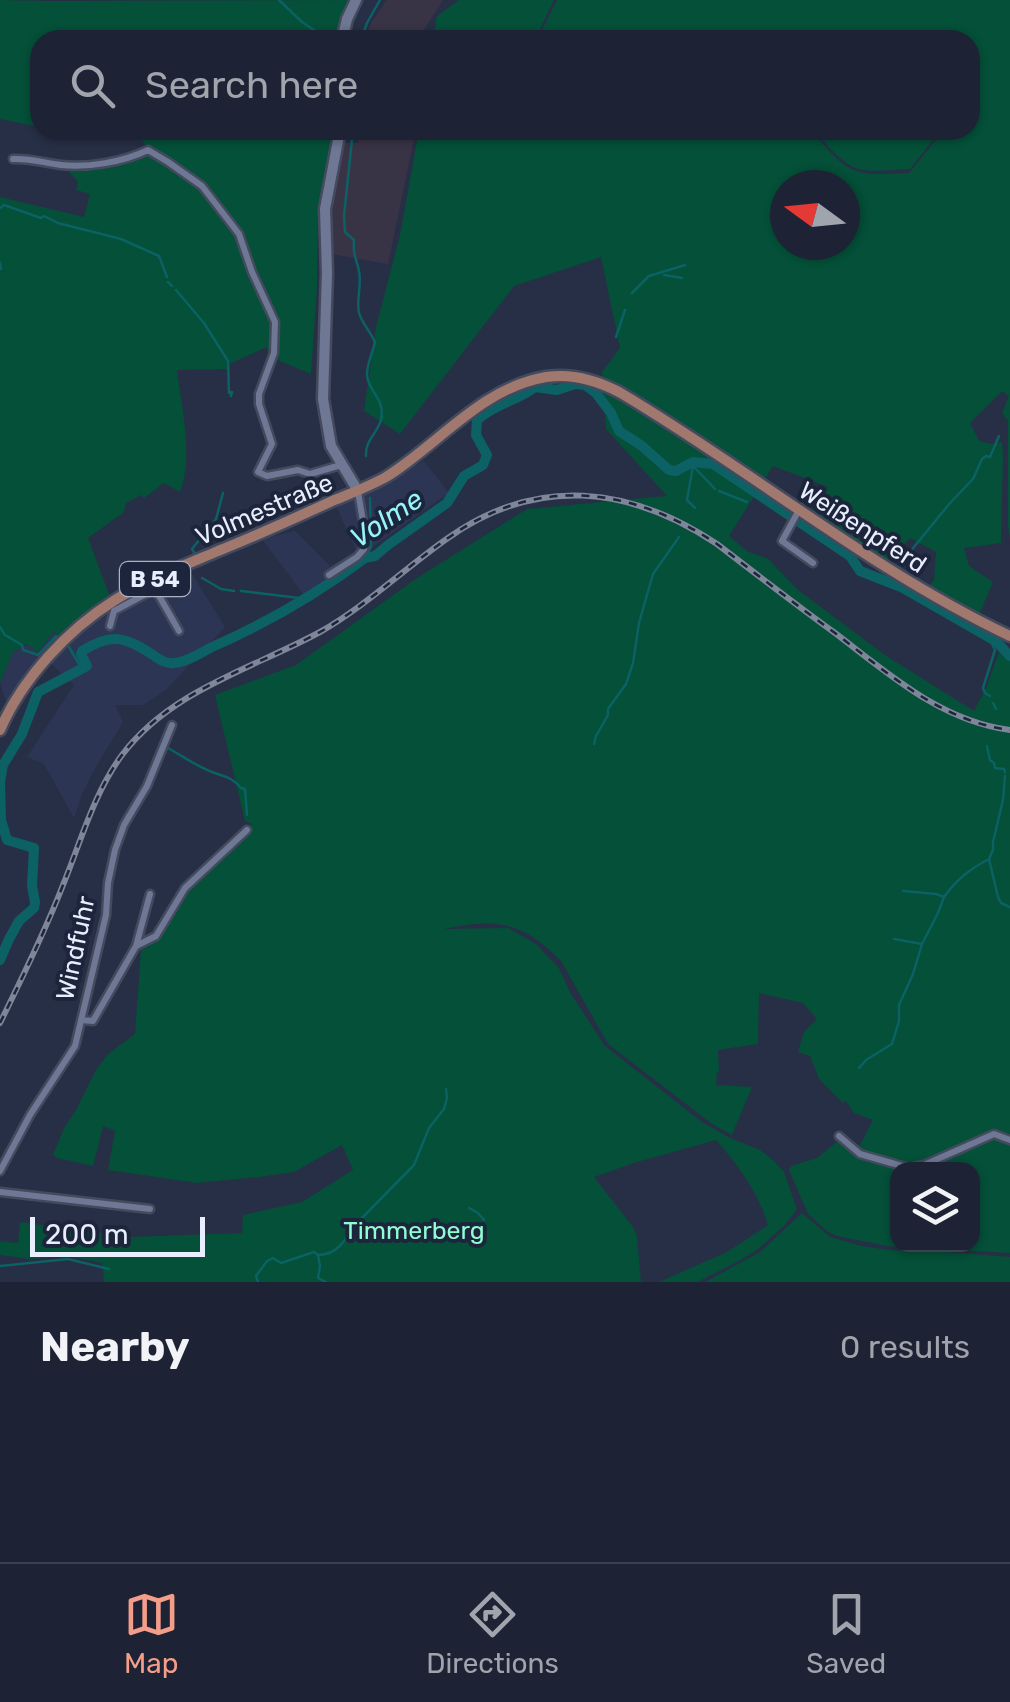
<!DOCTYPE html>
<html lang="en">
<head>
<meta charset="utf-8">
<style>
	body { margin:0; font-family:Rubik,sans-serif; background:#2a2f40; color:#f1f3f6 }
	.controls { position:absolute; right:30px; bottom:30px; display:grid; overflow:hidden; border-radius:20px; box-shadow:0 2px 8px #0004 }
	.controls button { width:90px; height:90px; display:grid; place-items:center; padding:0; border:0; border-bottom:2px solid #3b404f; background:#1d2334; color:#f1f3f6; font:50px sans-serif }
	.compass { position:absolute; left:770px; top:170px; width:90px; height:90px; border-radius:50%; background:#1d2334; box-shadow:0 2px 8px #0004; rotate:285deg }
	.scale { position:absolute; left:30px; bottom:25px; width:175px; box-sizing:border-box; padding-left:10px; border:5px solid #e8eefd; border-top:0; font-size:28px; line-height:35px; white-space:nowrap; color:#e8eefd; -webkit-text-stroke:8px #1d253c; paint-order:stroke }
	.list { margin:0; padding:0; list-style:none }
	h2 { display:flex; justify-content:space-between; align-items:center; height:130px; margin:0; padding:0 40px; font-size:42px }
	h2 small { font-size:32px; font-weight:400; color:#a0a4ac }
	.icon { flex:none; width:55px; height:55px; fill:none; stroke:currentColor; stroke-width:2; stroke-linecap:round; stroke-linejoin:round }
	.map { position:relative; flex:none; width:1010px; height:1282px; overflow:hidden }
	.search { position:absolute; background:#1d2334; box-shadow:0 2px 8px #0004; left:30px; right:30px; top:30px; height:110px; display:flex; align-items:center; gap:25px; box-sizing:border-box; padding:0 35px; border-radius:30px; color:#a0a4ac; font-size:38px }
	.sheet { height:280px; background:#1d2334 }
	nav { display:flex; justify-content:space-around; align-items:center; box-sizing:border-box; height:140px; border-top:2px solid #3b404f; background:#1d2334; font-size:28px; color:#a0a4ac }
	nav a { display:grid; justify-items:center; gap:5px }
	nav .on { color:#f49e8a }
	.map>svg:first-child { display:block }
</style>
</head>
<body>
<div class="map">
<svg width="1010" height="1282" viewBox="0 0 1010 1282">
	<rect width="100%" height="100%" fill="#272f46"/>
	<path fill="#2c3553" d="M424 461 449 493 304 595 262 539 295 531 330 566 357 552 336 506Z
		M189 569 225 627 167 689 143 705H115L123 722 94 770 82 794 74 818 44 764 27 757 74 685 44 657 30 672 7 704 0 683 12 652 54 631 62 641Z"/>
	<path fill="#393445" d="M387 0H443L417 40H365L371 23Z
		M359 130H414L413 143 388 264 331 254 329 218 339 143H358Z"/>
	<path fill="#045038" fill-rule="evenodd" d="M0 0 50 1 352 0 341 21 340 32 326 40H40V127L0 119Z
		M459 0H554L535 40H433L437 16Z
		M557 0H1010V539L1008 526V421L1002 413 1009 396 1002 391 970 423 979 441 992 444 1002 442 1003 455 1001 543 964 548 969 566 993 582 979 615 928 588 934 580 936 552 910 538 890 561 813 512 828 487 773 466 729 536 747 551 768 559 798 590 885 655 974 711 986 688 1001 647 1010 653V1253L887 1246 837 1236 828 1232 808 1214 789 1170 791 1166 817 1158 839 1140 857 1155 908 1169 898 1170V1244H972V1170L913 1169 982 1136 918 1165H909L857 1151 873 1120 854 1113 846 1101 843 1103 819 1079 810 1056 798 1052 804 1032 817 1019 803 1003 759 993 758 1044 718 1050 719 1072H717L716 1085 752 1087 732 1135 712 1124 608 1044 561 961C522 921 496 918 444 929L508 928 536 944 559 968 571 994 605 1046 702 1122 730 1138 760 1150 773 1160 784 1172 797 1209 784 1226 758 1249 741 1260 697 1282H659L727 1252 768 1225C758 1192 739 1166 716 1140L637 1162 594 1177 633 1227 637 1236 641 1282H104L102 1263 66 1256 30 1259 0 1255V1241L18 1243 20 1222 128 1237 242 1233 243 1215 302 1202 353 1170 342 1145 294 1172 259 1177 197 1183 108 1170 115 1131 103 1126 93 1166 57 1158 53 1155 64 1128 76 1110 96 1070 108 1054 135 1034 141 950 152 944 191 886 249 831 252 824 245 821 215 695 296 665 417 578 527 509 667 496 606 429 602 372 620 348 601 257 514 286 400 434 364 411 376 327 400 235 419 130H810C824 144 840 168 860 172 875 176 894 173 909 173L944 130H970V40H537ZM785 185H845V245H785Z
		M134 130H334L318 213 317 288 311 374 268 356 267 347 229 364 227 369 177 370C181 406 194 457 180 492L164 483 144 498 141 495 126 503 124 512 88 538 110 597 61 641 54 631 38 652 26 644 13 652 0 683V197L84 217 90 194 76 190 78 182 65 167 92 166 148 148Z
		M814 130H941L910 169C894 169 874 173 859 169 841 164 826 143 814 130Z
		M802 1213 830 1237 862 1246 888 1250 947 1252 1010 1257V1282H705L760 1252Z"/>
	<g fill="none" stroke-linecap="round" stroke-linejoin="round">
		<path stroke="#0b6164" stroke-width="2.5" d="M279 0 302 22 326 38
			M361 40 367 23 380 0
			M353 130 344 216 345 232 354 240C353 258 356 256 359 271 362 285 356 300 359 313 362 323 371 333 375 342 373 352 367 363 367 374 367 391 386 398 381 420 377 434 365 440 366 456
			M0 208 4 205 41 218 44 216 58 223 121 239 159 256 167 277
			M0 263 1 269
			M664 275 682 278
			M168 282 172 286
			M176 290 204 323 228 361 229 393 232 392 231 396
			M632 293 649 276 685 265
			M616 337 625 310
			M691 462 693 466 687 500 695 508
			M695 468 715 489
			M719 491 747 502
			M195 554 192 549 216 519 223 493
			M365 558 371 547 370 498
			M899 569 900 564 950 503 973 479 982 459 986 456 990 457 999 436
			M202 578 221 589 234 591
			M888 583 889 581
			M241 591 299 598 304 601
			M0 627 5 635 22 645 23 650 38 655 56 636 59 639
			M989 638 995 650 983 688 985 693 990 696
			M69 647 82 669
			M993 703 996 709
			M594 744 596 736 608 715V709L626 684 633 663 639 623 653 574 679 537
			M987 746 990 760 994 763 995 768 1004 769 1005 772
			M166 747C181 755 196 766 212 772 225 777 232 777 241 788L245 789 247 815
			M1005 776 1003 800 993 842V850L989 859 998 897 1001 903 1010 907
			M903 891 936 894 944 897C957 879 970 869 989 859
			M894 939 922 944
			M859 1068 866 1060 892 1044 899 1021V1005L913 974 922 944 938 913 944 897
			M469 1208 478 1213 484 1220
			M318 1255C336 1255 347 1241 351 1225L357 1223 414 1165 429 1128 444 1109 447 1098 446 1089
			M0 1266 68 1259 109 1269
			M258 1282 256 1276 267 1261 273 1258 281 1263 314 1252 318 1255 320 1266 318 1278 326 1282"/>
		<path stroke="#0b6164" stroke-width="10" d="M0 960 9 939 19 921 34 908 35 902 32 886 34 848 7 840 1 820 0 782 3 765 22 734 38 692 87 666 81 654 82 651C112 632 125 637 153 655 160 660 166 664 174 663 187 662 199 654 210 648 265 624 317 594 365 558L375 556 388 545 447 503 464 476 483 465 487 455 476 435 477 420C496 403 517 401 535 387L557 390 575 384 585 385 596 393 611 413 619 431 642 446 669 470 676 471 693 462 713 464 841 550 850 556 860 571 901 587 997 642 1010 656"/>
		<g stroke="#444a5e" stroke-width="11">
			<path id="street" d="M13 159C30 158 44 163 61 165 88 168 123 162 148 150L168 162 202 186 239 234 252 272 275 322 274 353 259 394V404L272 444 258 472 267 476 298 470 310 474 341 465
				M799 510 782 541 813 563
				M329 575 357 557 364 549 363 521 358 492
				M154 587 179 631
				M110 626 114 611 155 589
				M136 946 150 894
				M81 1020 93 1021 136 946 156 936 185 888 247 830
				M839 1136 860 1154 909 1168 924 1165 994 1134 1010 1140
				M0 1171 30 1115 75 1046 106 915 108 883 115 850 124 825 147 786 172 725
				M0 1192 150 1209"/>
		</g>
		<g stroke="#444a5e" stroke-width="15">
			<path id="secondary" d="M342 40 347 19 356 0
				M340 130 325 209 327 273 323 399 331 446 358 491"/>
		</g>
		<g stroke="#444a5e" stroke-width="15">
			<path id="primary" d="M0 730C22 679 67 630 115 600 147 580 183 566 218 551 256 536 293 519 330 502 349 494 368 487 386 477 439 444 481 388 546 377 572 373 596 380 619 392 751 470 871 570 1010 636"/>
		</g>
		<use href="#street" stroke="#6e7793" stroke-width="6"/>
		<use href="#secondary" stroke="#6e7793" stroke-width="10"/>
		<use href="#primary" stroke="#a0786e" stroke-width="10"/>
		<g stroke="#7f8699" stroke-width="6">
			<path id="rail" d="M0 1023C22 978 45 932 63 885 81 841 94 793 122 755 171 690 252 669 320 632 366 606 405 568 448 538 537 475 630 486 717 544 756 574 795 604 835 633 889 674 941 721 1010 730"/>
		</g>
		<use href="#rail" stroke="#1d253c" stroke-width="2.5" stroke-dasharray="8" stroke-linecap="butt"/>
	</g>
	<g text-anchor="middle" stroke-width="8" stroke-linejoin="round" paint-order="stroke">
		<rect fill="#1d253c" stroke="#abb2c3" stroke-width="2.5" x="120" y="562" width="70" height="34" rx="8"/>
		<g font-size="22" font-weight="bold" fill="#e8eefd">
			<text x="155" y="587">B 54</text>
		</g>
		<g font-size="25" fill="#e8eefd" stroke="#1d253c">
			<text transform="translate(264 509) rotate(-23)" y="9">Volmestraße</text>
			<text transform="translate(863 527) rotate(33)" y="9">Weißenpferd</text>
			<text transform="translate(75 948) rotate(-78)" y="9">Windfuhr</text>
		</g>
		<g font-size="25" fill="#8ffdcf" stroke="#1d253c">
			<text x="414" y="1239">Timmerberg</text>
		</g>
		<g font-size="28" font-style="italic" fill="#95f5f8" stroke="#1d253c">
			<text transform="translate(386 518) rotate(-34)" y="10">Volme</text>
		</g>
	</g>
</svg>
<div class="controls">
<button><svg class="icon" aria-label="layers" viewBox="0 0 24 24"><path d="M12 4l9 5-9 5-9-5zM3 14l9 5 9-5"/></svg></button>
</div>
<svg class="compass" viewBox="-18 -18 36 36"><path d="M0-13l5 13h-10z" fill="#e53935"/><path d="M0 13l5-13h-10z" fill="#a0a4ac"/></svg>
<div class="scale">200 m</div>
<div class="search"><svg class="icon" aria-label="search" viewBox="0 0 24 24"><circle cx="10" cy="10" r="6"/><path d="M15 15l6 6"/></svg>Search here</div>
</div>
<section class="sheet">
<h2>Nearby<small>0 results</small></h2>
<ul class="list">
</ul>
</section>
<nav>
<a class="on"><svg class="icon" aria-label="map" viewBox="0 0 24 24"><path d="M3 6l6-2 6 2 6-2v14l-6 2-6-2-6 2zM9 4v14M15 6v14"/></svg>Map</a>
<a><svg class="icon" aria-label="directions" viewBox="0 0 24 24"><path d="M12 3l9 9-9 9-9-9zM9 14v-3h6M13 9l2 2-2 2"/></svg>Directions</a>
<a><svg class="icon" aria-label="saved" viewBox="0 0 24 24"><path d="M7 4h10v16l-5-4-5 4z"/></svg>Saved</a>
</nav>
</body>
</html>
